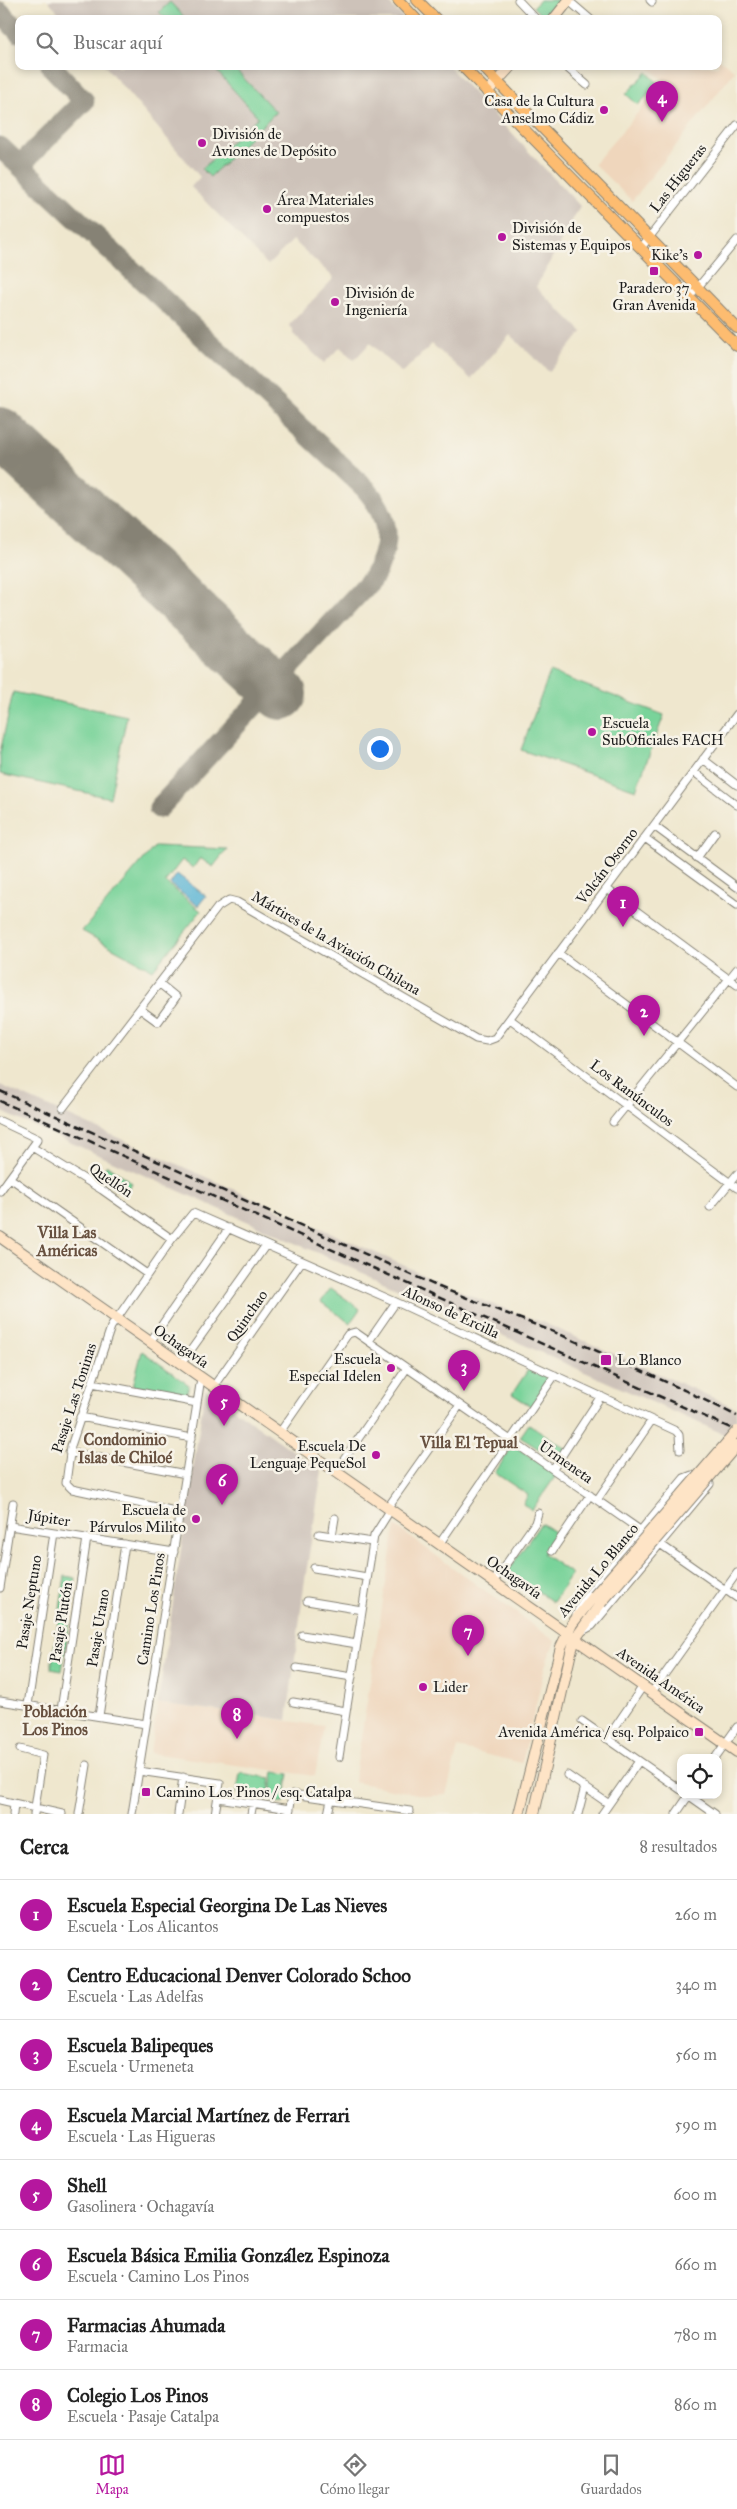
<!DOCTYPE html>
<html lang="es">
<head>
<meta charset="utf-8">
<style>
	body { margin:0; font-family:"IM FELL Great Primer",serif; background:#f6f6f6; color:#222 }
	.controls { position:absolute; right:15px; bottom:15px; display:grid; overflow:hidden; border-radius:10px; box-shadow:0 2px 8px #0003 }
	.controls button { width:45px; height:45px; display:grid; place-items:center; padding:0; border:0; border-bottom:1px solid #e0e0e0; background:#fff; color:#222; font:25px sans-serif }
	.you { position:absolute; left:379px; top:748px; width:18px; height:18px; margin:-12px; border:4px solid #fff; border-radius:50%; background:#1a73e8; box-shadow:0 0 0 8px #1a73e833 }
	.badge { display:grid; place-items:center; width:32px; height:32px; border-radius:50%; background:#b5179e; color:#fff; font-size:16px; font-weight:700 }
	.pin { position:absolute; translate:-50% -41px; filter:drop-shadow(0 1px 2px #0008) }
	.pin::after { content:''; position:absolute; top:26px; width:18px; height:15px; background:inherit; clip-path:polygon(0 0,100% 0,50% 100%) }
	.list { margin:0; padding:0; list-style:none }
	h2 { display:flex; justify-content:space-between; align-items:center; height:65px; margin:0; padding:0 20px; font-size:21px }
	h2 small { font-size:16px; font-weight:400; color:#767676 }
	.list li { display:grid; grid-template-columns:32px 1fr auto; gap:15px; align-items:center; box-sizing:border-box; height:70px; padding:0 20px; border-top:1px solid #e0e0e0 }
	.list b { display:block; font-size:19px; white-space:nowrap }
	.list p { margin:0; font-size:16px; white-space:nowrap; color:#767676 }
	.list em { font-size:16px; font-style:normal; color:#767676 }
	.icon { flex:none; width:28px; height:28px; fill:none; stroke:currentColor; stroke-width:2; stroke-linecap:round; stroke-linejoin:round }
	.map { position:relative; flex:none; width:737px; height:1814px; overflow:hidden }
	.search { position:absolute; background:#fff; box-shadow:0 2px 8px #0003; left:15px; right:15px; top:15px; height:55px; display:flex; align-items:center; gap:12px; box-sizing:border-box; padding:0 18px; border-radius:10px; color:#767676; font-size:19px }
	.sheet { height:625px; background:#fff }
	nav { display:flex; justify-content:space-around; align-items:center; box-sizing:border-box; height:70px; border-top:1px solid #e0e0e0; background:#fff; font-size:14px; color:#767676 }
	nav a { display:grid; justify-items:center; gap:2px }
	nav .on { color:#b5179e }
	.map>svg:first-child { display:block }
</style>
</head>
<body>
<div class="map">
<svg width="737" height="1814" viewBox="0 0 737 1814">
	<rect width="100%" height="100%" fill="#f7f3e8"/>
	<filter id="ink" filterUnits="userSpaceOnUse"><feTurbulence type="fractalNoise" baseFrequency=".02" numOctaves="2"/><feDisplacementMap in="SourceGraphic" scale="10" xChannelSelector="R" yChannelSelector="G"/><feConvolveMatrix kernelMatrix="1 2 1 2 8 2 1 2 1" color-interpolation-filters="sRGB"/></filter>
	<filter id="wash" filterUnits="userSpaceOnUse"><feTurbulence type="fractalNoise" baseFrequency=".0096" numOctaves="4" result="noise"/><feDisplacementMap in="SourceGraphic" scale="20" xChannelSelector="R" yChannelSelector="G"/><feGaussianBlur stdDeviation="1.12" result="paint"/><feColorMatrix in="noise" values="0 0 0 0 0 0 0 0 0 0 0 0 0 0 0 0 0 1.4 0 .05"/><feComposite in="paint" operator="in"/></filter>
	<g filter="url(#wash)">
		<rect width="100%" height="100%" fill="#efe7ce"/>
		<path fill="#efd6bc" d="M718 58 735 71 632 201 594 164 665 81 647 66H718Z
			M395 1526 555 1641 545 1666 522 1763 458 1748 446 1795 428 1796 354 1782Z
			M158 1703 324 1726 315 1776 150 1753Z"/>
		<path fill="#cdc2b9" d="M48 0H386L404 19H64Z
			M105 66H448L580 206 536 287 582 332 549 372 510 335 471 379 432 344 402 373 370 343 354 360 340 347 324 363 293 334V329L289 325 334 278 293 240 268 265 191 187 200 177Z
			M0 1085 481 1300 544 1323 736 1408 737 1440 0 1111Z
			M205 1389 322 1471 304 1586 287 1720 158 1703Z"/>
		<path fill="#79d39a" stroke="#4a785b" d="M540 0H559L545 19 533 7Z
			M170 2 186 19H166L159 12Z
			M212 66H232L276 112 210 177 202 169 258 117Z
			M647 72 659 84 638 105 626 94Z
			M550 672 664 715 636 790 521 750Z
			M13 692 127 716 110 798 0 774V753Z
			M155 846 227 849 213 867 200 858 193 868 182 860 165 882 201 911 153 970 82 931Z
			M107 1165 132 1183 124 1195 98 1177Z
			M331 1288 360 1309 350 1323 321 1302Z
			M142 1351 189 1385 186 1396 133 1386Z
			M528 1370 551 1378 532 1407 512 1394Z
			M529 1424 567 1449 559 1462 520 1437Z
			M513 1445 557 1474 532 1510 523 1504 528 1495 495 1473Z
			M541 1523 557 1534 543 1554 572 1574 553 1602 508 1571Z
			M65 1576 76 1578 62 1671 51 1669Z
			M274 1772 289 1774 284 1803 269 1801Z
			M240 1773 271 1778 268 1798 237 1793Z"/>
		<path fill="#56b3d4" stroke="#396878" d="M177 874 206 896 198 906 170 884Z"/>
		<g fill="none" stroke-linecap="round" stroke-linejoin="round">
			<path stroke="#868275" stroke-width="21" d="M0 12 19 32
				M0 147 365 488C391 518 392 543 373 578L159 808
				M20 165 84 101 51 66"/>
			<path stroke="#868275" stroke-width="52" d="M0 433 281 694"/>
		</g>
	</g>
	<g filter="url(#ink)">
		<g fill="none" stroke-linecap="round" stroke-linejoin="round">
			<g stroke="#868275" stroke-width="9">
				<path id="street" d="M518 0 536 19
					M650 0 652 2
					M569 1 590 19
					M565 66 587 85
					M641 248 737 125
					M689 298 737 240
					M703 759 737 785
					M694 772 737 805
					M654 826 737 887
					M645 838 737 905
					M697 858 715 833
					M607 889 737 985
					M558 953 737 1087
					M140 1009 158 1022 176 997 160 984
					M510 1019 737 1188
					M63 1108 218 907 229 900 237 902 476 1039 487 1041 495 1038 737 714
					M0 1121 38 1139 0 1191
					M613 1122 737 969
					M32 1147 102 1190 172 1239
					M10 1178 147 1274
					M710 1207 737 1174
					M369 1341 396 1302
					M150 1342 229 1228
					M181 1364 266 1245
					M92 1383 197 1403
					M213 1387 302 1261
					M80 1417 192 1438
					M280 1432 348 1334 355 1332 640 1530
					M69 1452 186 1474
					M553 1469 601 1396
					M336 1471 407 1368
					M597 1500 652 1420
					M388 1507 460 1405
					M180 1512 72 1489 66 1483 71 1446 111 1327 172 1239 193 1213 396 1302 676 1431 679 1435 680 1450
					M10 1526 174 1552
					M319 1534 372 1542
					M332 1536 335 1518
					M440 1543 555 1375
					M660 1544 737 1598
					M552 1551 590 1495
					M314 1568 367 1577
					M494 1581 535 1523 538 1513
					M0 1588 13 1503
					M307 1601 362 1610
					M576 1615 583 1600 684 1478 692 1475 700 1478
					M579 1633 592 1626 710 1484
					M302 1635 357 1644
					M297 1668 352 1677
					M652 1692 737 1573
					M0 1701 146 1724
					M293 1702 346 1711
					M28 1705 54 1533
					M61 1710 87 1538
					M99 1716 125 1544
					M582 1721 681 1790
					M607 1739 643 1686
					M20 1749 43 1755 34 1814
					M339 1757 374 1536 391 1509
					M715 1758 737 1727
					M139 1771 220 1783 215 1814
					M567 1775 609 1804
					M688 1795 715 1814
					M218 1798 290 1809
					M0 1800 62 1814
					M13 1814 14 1804
					M79 1814 87 1765
					M132 1814 201 1378
					M178 1814 183 1777
					M251 1814 253 1803
					M289 1814 292 1794 410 1811
					M328 1814 331 1800
					M578 1814 585 1787
					M602 1814 639 1761
					M676 1814 689 1795"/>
			</g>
			<g stroke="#868275" stroke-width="12">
				<path id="secondary" d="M554 19 569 0
					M487 92 511 66
					M0 1237 737 1752
					M519 1814 561 1647 572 1624 594 1596
					M534 1814 571 1652 575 1639 601 1603"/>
			</g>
			<g stroke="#868275" stroke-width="12">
				<path id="primary" d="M398 0 416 19
					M417 0 436 19
					M462 66 737 346
					M482 66 737 328"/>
			</g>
			<use href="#street" stroke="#fff" stroke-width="7"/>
			<use href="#secondary" stroke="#fee4c6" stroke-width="10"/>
			<use href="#primary" stroke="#fdbc70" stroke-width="10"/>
			<path stroke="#1c1c1c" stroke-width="2.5" stroke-dasharray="8 4" stroke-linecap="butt" d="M0 1091 439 1287 559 1334 684 1390 737 1416
				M0 1101 737 1431"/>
			<g stroke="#868275" stroke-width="12" stroke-linecap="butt">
				<path id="secondary-bridge" d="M594 1596 737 1431
					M601 1603 737 1445"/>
			</g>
			<use href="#secondary-bridge" stroke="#fee4c6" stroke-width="10"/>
		</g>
	</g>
	<g fill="#b5179e" stroke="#f7f3e8" stroke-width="2">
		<circle cx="604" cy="110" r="5"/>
		<circle cx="202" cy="143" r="5"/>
		<circle cx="267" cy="209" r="5"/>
		<circle cx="502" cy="237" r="5"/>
		<circle cx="698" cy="255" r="5"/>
		<rect x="649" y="266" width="10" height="10" rx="2.5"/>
		<circle cx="335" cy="302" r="5"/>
		<circle cx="592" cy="732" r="5"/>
		<rect x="600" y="1354" width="12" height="12" rx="2.5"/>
		<circle cx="391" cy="1368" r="5"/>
		<circle cx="376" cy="1455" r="5"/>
		<circle cx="196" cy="1519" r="5"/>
		<circle cx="423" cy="1687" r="5"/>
		<rect x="694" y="1727" width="10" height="10" rx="2.5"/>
		<rect x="141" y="1787" width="10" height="10" rx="2.5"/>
	</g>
	<g text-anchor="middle" stroke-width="5" stroke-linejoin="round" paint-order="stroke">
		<g font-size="15" fill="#1c1c1c" stroke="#f7f3e8" text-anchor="start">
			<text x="594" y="106" text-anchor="end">Casa de la Cultura<tspan x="594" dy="17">Anselmo Cádiz</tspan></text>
			<text x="212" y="139">División de<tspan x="212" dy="17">Aviones de Depósito</tspan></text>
			<text x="277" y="205">Área Materiales<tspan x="277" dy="17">compuestos</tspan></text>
			<text x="512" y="233">División de<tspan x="512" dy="17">Sistemas y Equipos</tspan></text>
			<text x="688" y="260" text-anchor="end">Kike's</text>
			<text x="654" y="293" text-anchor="middle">Paradero 37<tspan x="654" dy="17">Gran Avenida</tspan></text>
			<text x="345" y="298">División de<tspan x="345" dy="17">Ingeniería</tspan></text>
			<text x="602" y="728">Escuela<tspan x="602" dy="17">SubOficiales FACH</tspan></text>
			<text x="381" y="1364" text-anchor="end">Escuela<tspan x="381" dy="17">Especial Idelen</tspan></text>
			<text x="617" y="1365">Lo Blanco</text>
			<text x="366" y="1451" text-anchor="end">Escuela De<tspan x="366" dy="17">Lenguaje PequeSol</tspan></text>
			<text x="186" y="1515" text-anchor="end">Escuela de<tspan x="186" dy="17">Párvulos Milito</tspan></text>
			<text x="433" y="1692">Lider</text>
			<text x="689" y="1737" text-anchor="end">Avenida América / esq. Polpaico</text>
			<text x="156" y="1797">Camino Los Pinos / esq. Catalpa</text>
		</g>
		<g font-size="15" fill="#1c1c1c" stroke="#f7f3e8">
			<text transform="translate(678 178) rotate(-52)" y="5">Las Higueras</text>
			<text transform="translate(607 866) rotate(-53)" y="5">Volcán Osorno</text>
			<text transform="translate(336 943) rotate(30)" y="5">Mártires de la Aviación Chilena</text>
			<text transform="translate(632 1093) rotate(37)" y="5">Los Ranúnculos</text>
			<text transform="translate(111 1180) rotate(34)" y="5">Quellón</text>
			<text transform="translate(451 1312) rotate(25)" y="5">Alonso de Ercilla</text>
			<text transform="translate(247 1316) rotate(-55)" y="5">Quinchao</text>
			<text transform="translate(181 1346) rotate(35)" y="5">Ochagavía</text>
			<text transform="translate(74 1398) rotate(-72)" y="5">Pasaje Las Toninas</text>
			<text transform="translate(566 1462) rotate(35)" y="5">Urmeneta</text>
			<text transform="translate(49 1518) rotate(9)" y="5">Júpiter</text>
			<text transform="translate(598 1570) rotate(-50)" y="5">Avenida Lo Blanco</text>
			<text transform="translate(514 1577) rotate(35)" y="5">Ochagavía</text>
			<text transform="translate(29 1602) rotate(-81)" y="5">Pasaje Neptuno</text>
			<text transform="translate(151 1609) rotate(-81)" y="5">Camino Los Pinos</text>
			<text transform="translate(61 1622) rotate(-81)" y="5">Pasaje Plutón</text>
			<text transform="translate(98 1628) rotate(-81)" y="5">Pasaje Urano</text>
			<text transform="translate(661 1680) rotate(35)" y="5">Avenida América</text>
		</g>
		<g font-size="16" font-weight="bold" fill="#67503f" stroke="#f7f3e8">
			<text x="67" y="1238">Villa Las<tspan x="67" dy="18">Américas</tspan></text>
			<text x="125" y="1445">Condominio<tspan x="125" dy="18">Islas de Chiloé</tspan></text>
			<text x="469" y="1448">Villa El Tepual</text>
			<text x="55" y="1717">Población<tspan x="55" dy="18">Los Pinos</tspan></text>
		</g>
	</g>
</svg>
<div class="controls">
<button><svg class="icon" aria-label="locate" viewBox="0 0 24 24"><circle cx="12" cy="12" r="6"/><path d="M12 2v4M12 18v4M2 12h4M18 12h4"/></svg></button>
</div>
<div class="you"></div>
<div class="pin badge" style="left:623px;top:927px">1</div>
<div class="pin badge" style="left:644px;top:1036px">2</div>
<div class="pin badge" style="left:464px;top:1391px">3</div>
<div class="pin badge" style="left:662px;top:122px">4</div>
<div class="pin badge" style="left:224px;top:1426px">5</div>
<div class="pin badge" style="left:222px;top:1505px">6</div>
<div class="pin badge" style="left:468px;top:1656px">7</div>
<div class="pin badge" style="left:237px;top:1739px">8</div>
<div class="search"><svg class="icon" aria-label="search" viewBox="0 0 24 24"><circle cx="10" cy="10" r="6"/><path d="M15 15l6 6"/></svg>Buscar aquí</div>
</div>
<section class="sheet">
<h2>Cerca<small>8 resultados</small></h2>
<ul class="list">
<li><span class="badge">1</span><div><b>Escuela Especial Georgina De Las Nieves</b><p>Escuela · Los Alicantos</p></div><em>260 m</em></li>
<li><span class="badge">2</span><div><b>Centro Educacional Denver Colorado Schoo</b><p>Escuela · Las Adelfas</p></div><em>340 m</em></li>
<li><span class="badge">3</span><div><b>Escuela Balipeques</b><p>Escuela · Urmeneta</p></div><em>560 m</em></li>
<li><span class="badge">4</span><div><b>Escuela Marcial Martínez de Ferrari</b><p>Escuela · Las Higueras</p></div><em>590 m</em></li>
<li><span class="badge">5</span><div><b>Shell</b><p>Gasolinera · Ochagavía</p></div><em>600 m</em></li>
<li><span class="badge">6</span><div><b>Escuela Básica Emilia González Espinoza</b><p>Escuela · Camino Los Pinos</p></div><em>660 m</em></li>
<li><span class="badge">7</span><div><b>Farmacias Ahumada</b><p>Farmacia</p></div><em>780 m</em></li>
<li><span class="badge">8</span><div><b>Colegio Los Pinos</b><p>Escuela · Pasaje Catalpa</p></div><em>860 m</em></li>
</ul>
</section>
<nav>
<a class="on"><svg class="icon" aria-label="map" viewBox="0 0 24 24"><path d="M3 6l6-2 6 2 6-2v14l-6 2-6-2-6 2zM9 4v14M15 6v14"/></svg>Mapa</a>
<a><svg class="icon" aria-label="directions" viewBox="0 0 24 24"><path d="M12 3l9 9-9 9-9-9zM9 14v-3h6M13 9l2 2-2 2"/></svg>Cómo llegar</a>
<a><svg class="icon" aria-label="saved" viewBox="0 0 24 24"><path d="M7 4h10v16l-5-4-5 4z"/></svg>Guardados</a>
</nav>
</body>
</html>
